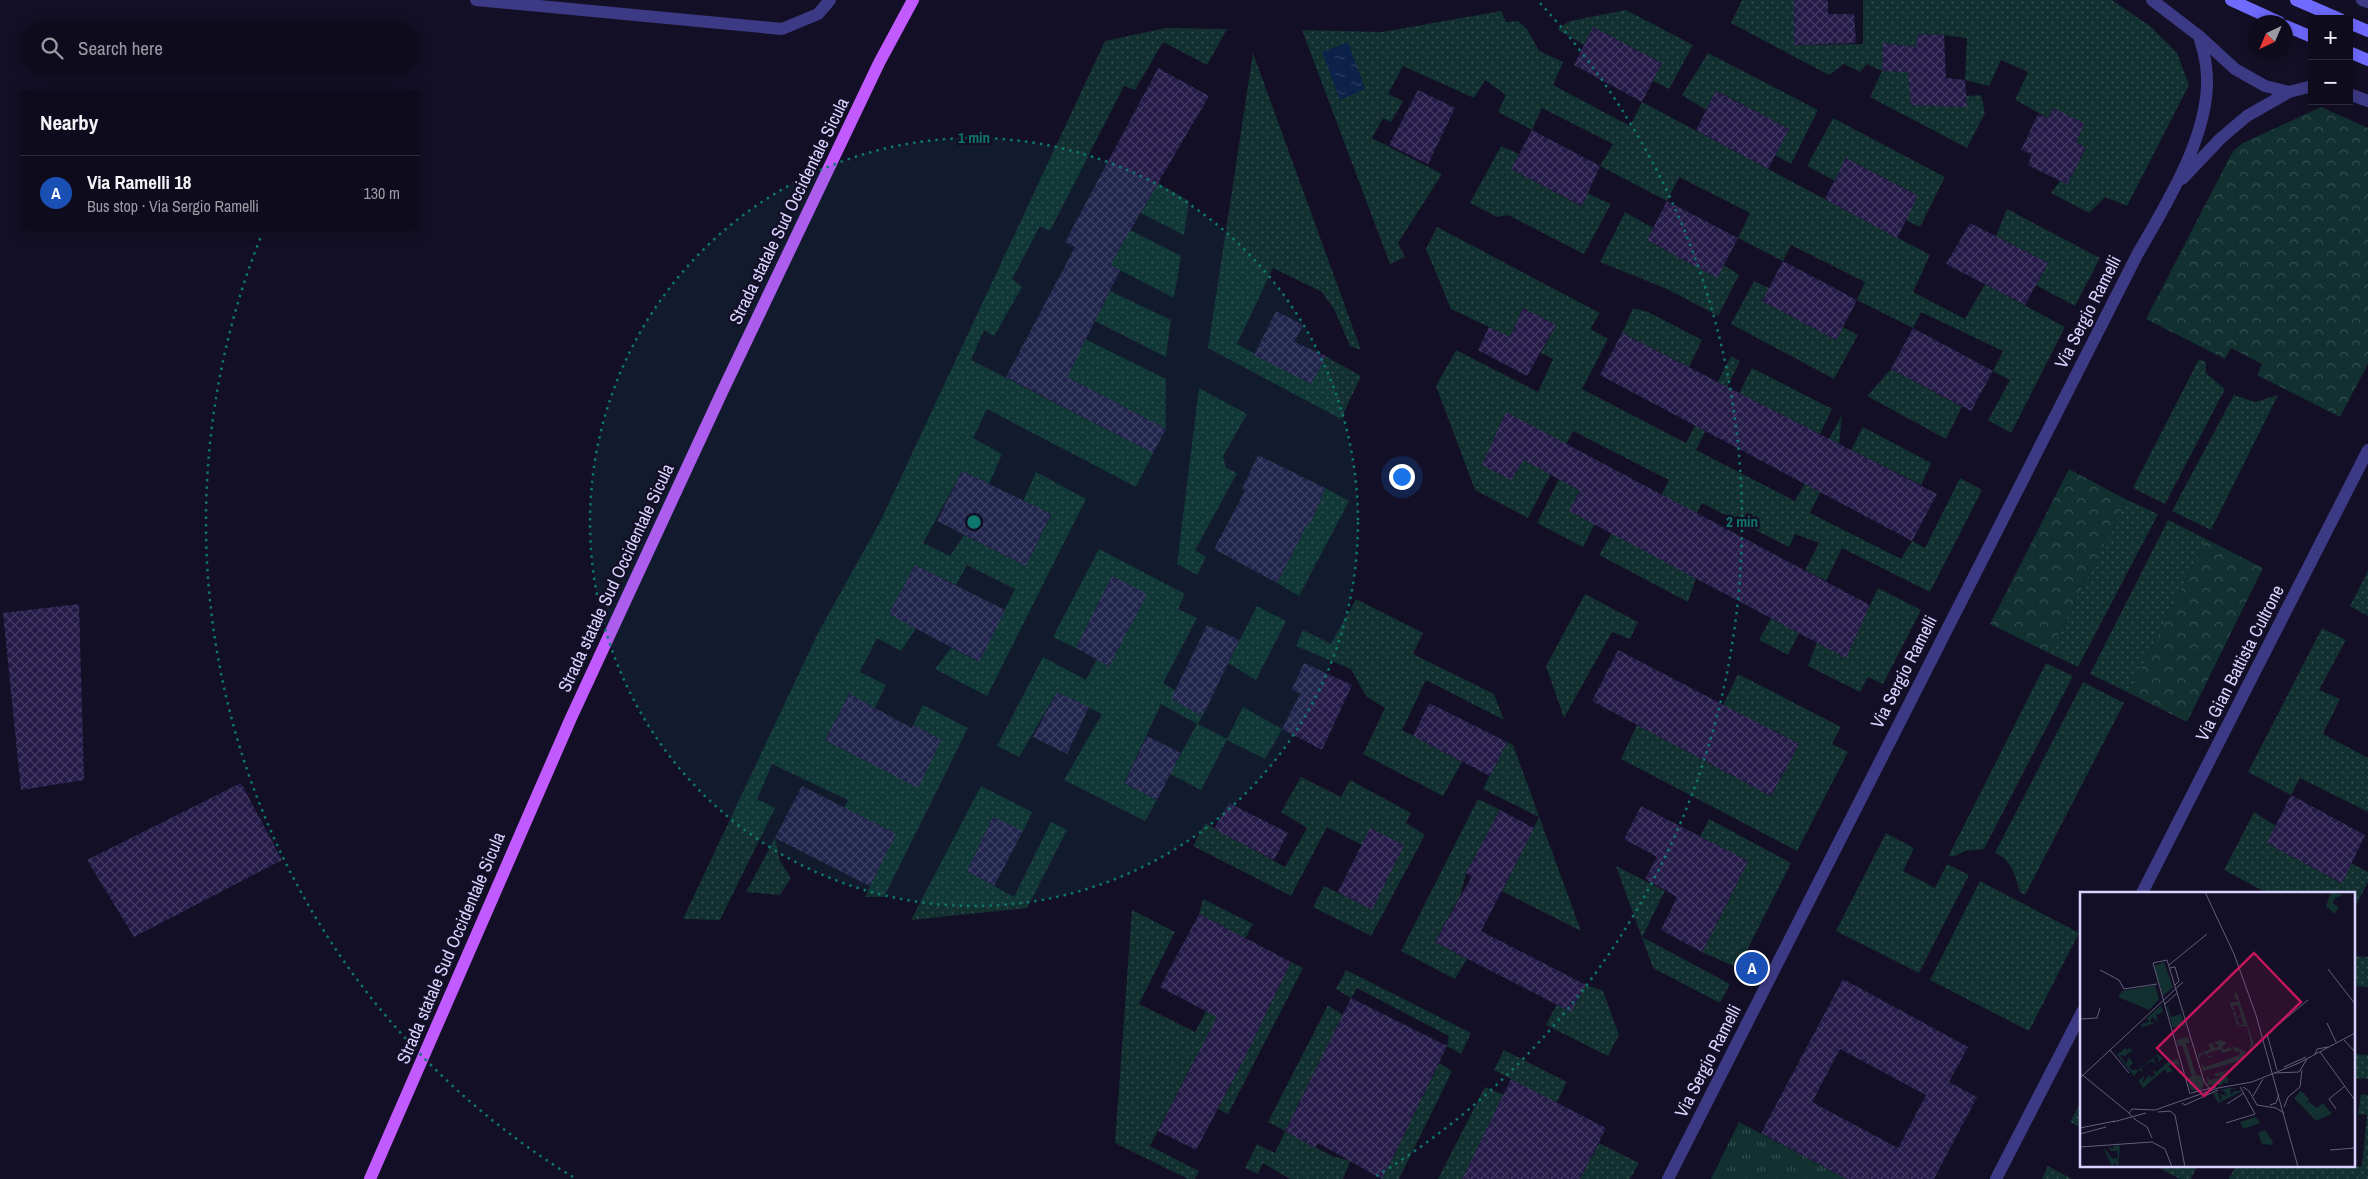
<!DOCTYPE html>
<html lang="en">
<head>
<meta charset="utf-8">
<style>
	body { margin:0; font-family:"Archivo Narrow",sans-serif; background:#1c1929; color:#f1f3f6 }
	.controls { position:absolute; right:15px; top:15px; display:grid; overflow:hidden; border-radius:0px; box-shadow:0 2px 12px #0003 }
	.controls button { width:45px; height:45px; display:grid; place-items:center; padding:0; border:0; border-bottom:1px solid #2e2b3b; background:#0e0b1c; color:#f1f3f6; font:25px sans-serif }
	.compass { position:absolute; left:2248px; top:15px; width:45px; height:45px; border-radius:50%; background:#0e0b1c; box-shadow:0 2px 12px #0003; rotate:224deg }
	.you { position:absolute; left:1401px; top:476px; width:18px; height:18px; margin:-12px; border:4px solid #fff; border-radius:50%; background:#1a73e8; box-shadow:0 0 0 8px #1a73e833 }
	.badge { display:grid; place-items:center; width:32px; height:32px; border-radius:50%; background:#db2777; color:#fff; font-size:16px; font-weight:700 }
	.pin { position:absolute; translate:-50% -50%; border:2px solid #fff; box-shadow:0 1px 5px #0006 }
	.list { margin:0; padding:0; list-style:none }
	h2 { display:flex; justify-content:space-between; align-items:center; height:65px; margin:0; padding:0 20px; font-size:21px }
	h2 small { font-size:16px; font-weight:400; color:#9b9ba3 }
	.list li { display:grid; grid-template-columns:32px 1fr auto; gap:15px; align-items:center; box-sizing:border-box; height:75px; padding:0 20px; border-top:1px solid #2e2b3b }
	.list b { display:block; font-size:19px; white-space:nowrap }
	.list p { margin:0; font-size:16px; white-space:nowrap; color:#9b9ba3 }
	.list em { font-size:16px; font-style:normal; color:#9b9ba3 }
	.icon { flex:none; width:28px; height:28px; fill:none; stroke:currentColor; stroke-width:2; stroke-linecap:round; stroke-linejoin:round }
	.map { position:relative; flex:none; width:2368px; height:1179px; overflow:hidden }
	.search { position:absolute; background:#0e0b1c; box-shadow:0 2px 12px #0003; left:20px; top:20px; width:400px; height:55px; display:flex; align-items:center; gap:12px; box-sizing:border-box; padding:0 18px; border-radius:28px; color:#9b9ba3; font-size:19px }
	.panel { position:absolute; background:#0e0b1c; box-shadow:0 2px 12px #0003; left:20px; top:90px; width:400px; height:140px; border-radius:0px }
	.map>svg:first-child { display:block }
</style>
</head>
<body>
<div class="map">
<svg width="2368" height="1179" viewBox="0 0 2368 1179">
	<defs>
		<pattern id="grass-tufts" width="24" height="20" patternUnits="userSpaceOnUse" patternTransform="scale(1.25)"><rect width="24" height="20" fill="#12302f"/><path d="M3 7l-1-3M5 7V3M7 7l1-3M15 17l-1-3M17 17v-4M19 17l1-3" fill="none" stroke="#344d4e"/></pattern>
		<pattern id="park-crowns" width="20" height="18" patternUnits="userSpaceOnUse" patternTransform="scale(1.25)"><rect width="20" height="18" fill="#12302f"/><path d="M2 6a3 3 0 1 1 6 0M12 15a3 3 0 1 1 6 0" fill="none" stroke="#344d4e"/></pattern>
		<pattern id="garden-dots" width="8" height="8" patternUnits="userSpaceOnUse" patternTransform="scale(1.25)"><rect width="8" height="8" fill="#12302f"/><path d="M2 2h.1M6 6h.1" fill="none" stroke="#344d4e" stroke-width="1.8" stroke-linecap="round"/></pattern>
		<pattern id="water-ripples" width="26" height="14" patternUnits="userSpaceOnUse" patternTransform="scale(1.25)"><rect width="26" height="14" fill="#0c2248"/><path d="M2 4q2-2 4 0t4 0M15 11q2-2 4 0t4 0" fill="none" stroke="#2f4163"/></pattern>
		<pattern id="building-cross-hatch" width="8" height="8" patternUnits="userSpaceOnUse" patternTransform="scale(1.25)"><rect width="8" height="8" fill="#241b47"/><path d="M0 0l8 8M0 8l8-8" fill="none" stroke="#433b63"/></pattern>
	</defs>
	<rect width="100%" height="100%" fill="#130f26"/>
	<path fill="url(#grass-tufts)" d="M1739 1122 1847 1179H1711Z"/>
	<path fill="url(#park-crowns)" d="M2321 107 2368 128V364L2340 417 2257 375 2262 364 2231 348 2225 359 2146 319 2233 151 2243 143Z
		M2069 469 2127 500 2049 653 1990 624Z
		M2206 539 2263 568 2187 722 2129 693Z"/>
	<path fill="url(#garden-dots)" d="M1742 0H1794V45L1863 44V0H2112L2150 26 2177 53 2189 85 2127 206 2105 197 2089 213 2051 193 2060 181 2067 184 2086 148 2076 142 2053 109 2048 118 2015 100 2028 72 2001 60 1989 86 1965 80 1967 38 1944 35 1918 34 1916 47 1884 43 1882 70 1908 72 1912 105 1966 107V96L1981 95 1985 113 1967 148 1870 97 1882 71 1867 64 1860 72 1844 64 1829 75 1731 23Z
		M1626 10 1693 45 1669 89 1653 81 1662 63 1593 27 1584 45 1557 29 1570 21Z
		M1501 11 1506 22 1518 21 1527 29 1539 51 1563 62 1553 85 1630 126 1642 102 1930 255 1913 292 1965 319 1985 284 2065 327 2011 433 1988 420 2010 380 1993 371 2003 351 1921 312 1913 328 1857 300 1865 282 1791 245 1783 261 1738 238 1750 213 1679 177 1667 201 1600 166 1613 144 1542 108 1532 130 1498 112 1506 95 1485 80 1474 98 1403 66 1388 94 1403 101 1391 122 1383 118 1372 138 1442 174 1398 243 1405 257 1390 264 1302 30 1382 32Z
		M1166 28 1227 29 1207 65 1163 42 1135 90 1124 86 1050 231 1040 226 1012 279 1022 287 994 336 984 330 971 360 1153 453 1136 487 987 409 973 438 1002 454 989 484 962 471 923 543 950 556 964 535 1026 566 1051 515 1023 501 1036 472 1086 499 987 696 935 669 951 648 979 662 1015 589 967 565 956 585 915 565 890 614 916 628 901 651 877 638 860 672 886 685 875 708 849 694 825 740 918 787 941 740 913 725 923 705 968 728 884 897H865L895 833 844 808 848 800 772 764 757 799 775 808 720 920 683 919 818 633 880 522 1105 41Z
		M1253 53 1361 350 1350 346 1334 309 1322 292 1273 268 1237 344 1311 384 1325 356 1361 376 1341 419 1208 348Z
		M1708 53 1818 110 1791 164 1775 155 1789 129 1717 91 1706 110 1682 95Z
		M1833 118 1945 177 1920 227 1906 220 1917 195 1846 158 1835 181 1807 166Z
		M1501 146 1519 154 1511 169 1581 206 1587 193 1611 204 1584 254 1508 215 1497 217 1470 203Z
		M1158 183 1189 201 1184 235 1141 213Z
		M2007 209 2100 258 2075 306 2036 285 2048 263 1996 236Z
		M1625 212 1653 228 1648 241 1717 277 1724 265 1739 275 1718 316 1667 289 1600 262Z
		M1437 227 1600 313 1590 329 1608 339 1582 389 1686 443 1731 356 1740 361 1696 450 1795 501 1842 415 1838 456 1810 513 1901 559 1912 541 1925 548 1960 478 1982 490 1930 592 1842 548 1826 581 1805 570 1819 543 1795 534 1789 547 1702 503 1672 565 1696 578 1688 602 1599 555 1612 533 1637 546 1669 480 1573 431 1528 518 1475 490 1436 386 1456 350 1538 392 1553 359 1541 353 1556 325 1523 308 1510 337 1451 309 1426 249Z
		M1130 230 1181 256 1174 298 1110 265Z
		M1754 281 1769 288 1762 301 1836 340 1843 327 1858 335 1834 379 1731 324Z
		M1110 291 1171 320 1166 357 1095 321Z
		M1633 308 1648 312 1702 340 1689 367 1622 333Z
		M1085 339 1166 379V429L1067 377Z
		M2199 359 2206 362V373L2225 389 2165 504 2133 488Z
		M1752 368 1832 409 1820 434 1739 393Z
		M1891 369 1962 407 1946 439 1867 396Z
		M1199 388 1247 414 1223 456 1226 468 1237 473 1195 550 1206 557 1197 575 1177 564Z
		M2234 395 2255 402 2278 395 2211 530 2172 511Z
		M1863 427 1931 463 1921 485 1851 450Z
		M1559 479 1580 491 1569 511 1595 524 1583 547 1537 523Z
		M1325 488 1349 501 1299 596 1277 583 1294 550 1284 509 1311 522Z
		M2127 500 2158 514 2078 667 2049 653Z
		M2168 520 2206 539 2129 693 2090 674Z
		M1099 549 1185 594 1178 609 1197 618 1163 683 1206 709 1198 724 1227 739 1243 707 1282 729 1265 759 1227 740 1201 790 1170 774 1197 724 1161 704 1124 783 1157 800 1145 821 1064 780 1102 714 1057 692 1019 757 997 746 1043 657 1086 680 1097 659 1109 666 1146 594 1112 576 1076 648 1053 637Z
		M2368 571V616L2350 606Z
		M1878 588 1921 610 1883 684 1868 677 1860 692 1808 666 1817 642 1846 657Z
		M1585 594 1638 622 1630 639 1612 632 1564 718 1546 666Z
		M1356 599 1423 633 1413 654 1494 694 1504 720 1426 680 1402 730 1462 762 1443 796 1363 754 1385 708 1366 696 1351 669 1296 646 1303 630 1331 644Z
		M1257 606 1286 621 1256 680 1228 663Z
		M1771 618 1799 633 1788 655 1759 640Z
		M2322 628 2346 640 2319 690 2340 699 2323 734 2368 758V812L2300 778 2291 795 2248 772Z
		M2046 663 2073 676 1984 849 1965 851 1952 857 1949 855Z
		M1738 674 1841 727 1832 744 1848 752 1797 851 1621 759 1637 725 1771 796 1799 744 1771 729 1759 752 1723 705Z
		M2083 682 2124 703 2025 895 2020 892C2015 876 2012 860 1995 853Z
		M1507 742 1513 745 1581 931 1502 891 1539 817 1483 789Z
		M1301 777 1341 797 1350 780 1411 813 1406 823 1425 835 1371 936 1313 907 1324 886 1372 909 1362 845 1327 827 1291 896 1193 846 1205 823 1285 867 1307 828 1281 812Z
		M981 786 1032 812 1023 831 993 818 967 871 1014 897 1051 822 1067 830 1027 908 911 920Z
		M1478 799 1500 810 1466 873 1461 894 1435 942 1467 959 1455 979 1401 951Z
		M2254 812 2276 826 2267 843 2341 883 2351 863 2368 872V882L2354 909V893H2267L2224 870Z
		M1709 819 1791 863 1738 968 1702 952 1748 861 1700 837Z
		M1886 833 1914 848 1903 871 1935 888 1947 864 1969 875 1919 973 1836 931Z
		M775 838 780 861 791 878 780 895 746 892Z
		M1616 866 1665 891 1642 937 1730 984 1720 1003 1653 968Z
		M1980 881 2079 933 2029 1031 1930 980Z
		M1203 899 1253 924 1226 974 1220 1019 1254 1038 1291 962 1303 968 1228 1114 1218 1109 1234 1078 1195 1059 1150 1146 1199 1171 1195 1179H1188L1115 1143 1132 910 1175 932 1139 1004 1195 1032 1225 975 1212 970 1232 931 1199 914Z
		M2354 956 2368 957V987L2354 986Z
		M1346 970 1471 1033 1461 1054 1447 1046 1449 1036 1357 988 1351 998 1336 989Z
		M1586 985 1603 991 1619 1035 1608 1056 1546 1025 1557 1004 1571 1012Z
		M1328 1005 1343 1015 1285 1131 1332 1156 1350 1161 1343 1179H1290L1263 1163 1258 1174 1245 1168 1257 1144 1275 1153 1285 1131 1268 1122Z
		M1504 1050 1567 1082 1540 1135 1511 1079 1494 1070Z
		M2354 1054 2368 1055V1079L2354 1078Z
		M1439 1063 1452 1071 1399 1179H1382Z
		M1485 1087 1504 1095 1462 1179H1438Z
		M2361 1094 2368 1095V1179H2229L2236 1165 2362 1166 2367 1115 2358 1114Z
		M2082 1100V1128L2070 1122Z
		M1599 1143 1639 1163 1630 1179H1580Z
		M2153 1165H2198L2191 1179H2180Z
		M2048 1166 2072 1179H2042Z"/>
	<path fill="url(#water-ripples)" d="M1348 42 1365 89 1340 100 1322 52Z"/>
	<path fill="url(#building-cross-hatch)" fill-rule="evenodd" d="M1794 0H1828V14H1854L1856 43 1794 45Z
		M1593 27 1662 63 1642 102 1574 65Z
		M1918 34 1944 35 1946 78 1965 80 1967 107 1911 105 1908 72 1882 71 1883 43 1916 47Z
		M1158 68 1209 96 1110 265 1120 270 1067 377 1166 429 1153 453 1006 377 1075 247 1065 242Z
		M1418 90 1455 108 1428 164 1389 145Z
		M1716 91 1789 129 1768 169 1696 130Z
		M2053 108 2084 123 2076 142 2086 148 2067 184 2028 165 2032 154 2021 150 2038 114 2048 118Z
		M1532 130 1600 166 1582 206 1511 169Z
		M1846 158 1918 196 1897 238 1825 199Z
		M1667 201 1738 238 1717 278 1647 240Z
		M1970 223 2048 263 2025 305 1946 264Z
		M1783 261 1857 300 1836 340 1762 301Z
		M1523 308 1556 325 1527 376 1478 350 1489 327 1510 337Z
		M1276 311 1303 325 1294 342 1326 356 1311 384 1254 355Z
		M1913 328 1993 371 1971 411 1891 369Z
		M1622 333 1937 494 1912 541 1600 375Z
		M1506 412 1870 605 1846 658 1569 511 1580 491 1524 460 1511 480 1482 465Z
		M1258 455 1325 488 1311 522 1309 521 1277 583 1214 549 1245 491 1242 489Z
		M962 471 1051 514 1026 566 937 521Z
		M915 565 1005 610 979 662 889 614Z
		M1112 576 1147 594 1109 666 1076 648Z
		M79 604 84 780 21 790 3 613Z
		M1207 625 1239 640 1206 709 1205 708 1201 715 1171 699Z
		M1618 650 1799 744 1771 796 1592 701Z
		M1304 663 1352 685 1322 750 1282 729 1300 694 1292 689Z
		M1057 692 1089 707 1067 754 1033 737Z
		M849 694 912 728 913 725 941 740 918 788 825 740Z
		M1429 703 1507 742 1490 776 1413 736Z
		M1147 736 1181 753 1157 800 1124 783Z
		M241 783 282 860 134 937 87 860Z
		M802 786 896 834 870 886 775 838Z
		M2291 795 2365 835 2342 883 2267 843Z
		M1229 803 1288 833 1274 860 1214 829Z
		M1641 806 1748 861 1702 952 1661 930 1677 897 1645 879 1657 857 1624 839Z
		M1500 810 1534 828 1481 931 1586 985 1571 1012 1435 942 1472 876 1466 873Z
		M993 817 1023 831 994 886 967 871Z
		M1370 828 1404 845 1372 910 1338 892Z
		M1199 914 1291 962 1243 1061 1196 1150 1158 1131 1217 1017 1160 987Z
		M1843 979 1968 1047 1949 1082 1977 1097 1934 1179H1847L1761 1133ZM1840 1049 1926 1095 1898 1148 1812 1102Z
		M1351 998 1447 1046 1382 1179 1318 1143 1315 1148 1285 1131Z
		M1511 1079 1606 1128 1580 1179H1462Z"/>
	<g fill="none" stroke-linecap="round" stroke-linejoin="round">
		<path stroke="#3d3a85" stroke-width="12" d="M476 0 782 29 818 14 830 0
			M2152 0 2199 36 2235 69 2265 86 2289 92 2312 86
			M2362 0 2368 2
			M2349 94 2368 101
			M2182 179 2221 138 2247 116 2289 92
			M2142 893 2368 450
			M1668 1179 2137 255C2166 204 2215 128 2206 66 2205 56 2202 46 2199 36
			M1996 1179 2082 1012"/>
		<path stroke="#6f6bff" stroke-width="12" d="M2231 0 2279 22
			M2296 0 2340 19
			M2349 23 2368 31
			M2286 26 2312 37
			M2349 52 2368 60"/>
		<path stroke="#c25bff" stroke-width="12" d="M370 1179 571 718 723 390 879 63 913 0"/>
	</g>
	<circle cx="974" cy="522" r="384" fill="#0f766e" fill-opacity=".12"/>
	<g fill="none" stroke="#0f766e" stroke-width="2.5" stroke-dasharray="2.5 5">
		<circle cx="974" cy="522" r="384"/>
		<path d="M573 1177A768 768 0 0 1 262 234M1540 3A768 768 0 0 1 1375 1177"/>
	</g>
	<g text-anchor="middle" stroke-width="5" stroke-linejoin="round" paint-order="stroke">
		<g font-size="18" fill="#d9d4ff" stroke="#130f26">
			<text transform="translate(789 211) rotate(-64)" y="6">Strada statale Sud Occidentale Sicula</text>
			<text transform="translate(2088 312) rotate(-63)" y="6">Via Sergio Ramelli</text>
			<text transform="translate(616 578) rotate(-65)" y="6">Strada statale Sud Occidentale Sicula</text>
			<text transform="translate(2240 663) rotate(-63)" y="6">Via Gian Battista Cultrone</text>
			<text transform="translate(1904 672) rotate(-63)" y="6">Via Sergio Ramelli</text>
			<text transform="translate(451 948) rotate(-67)" y="6">Strada statale Sud Occidentale Sicula</text>
			<text transform="translate(1708 1061) rotate(-63)" y="6">Via Sergio Ramelli</text>
		</g>
	</g>
	<g transform="translate(2080 892)">
		<rect width="275" height="275" fill="#130f26"/>
		<path d="M84 70 93 95 83 104 74 74ZM75 93 79 107 69 118 38 105 42 99ZM96 106 88 115 91 125 101 122 105 133 93 136 87 115Z" fill="#12302f"/>
		<path d="M108 191a8 8 0 1 1 16 0a8 8 0 1 1-16 0Z" fill="#12302f"/>
		<path d="M251 0 263 3 254 7 253 11 259 16 254 22 246 14ZM156 99 174 152 169 158 171 151 167 134 155 135 164 132 161 124 156 127 160 132 157 133 153 120H156V126L161 123 158 113 152 114 155 118H152L149 108 151 111 159 109 154 105ZM81 113 83 120 76 123 78 130 72 125 70 130 75 131 62 135 61 132 69 130 67 126ZM108 145 110 151H106L116 183 112 184 102 153 98 154 97 148ZM141 148 147 151 142 155 144 158 149 155 153 158 143 161 140 157 134 159 135 164 133 159 128 161V164H134L129 166 126 161 121 162 120 169 118 162 131 157 128 152 133 151 134 156 139 154 134 150ZM153 154 166 160 159 169 123 179 121 172 125 175 160 163 159 159 155 160ZM49 155 52 159 45 164 40 163 46 172 49 165 53 171 49 174 51 178H58L78 162 82 167 77 171 79 167 77 164 73 167 76 172 71 169 61 176 63 180 59 178 54 184 37 163 45 156 48 159ZM98 167 100 176 96 172 88 174 93 179 87 181 85 177 63 196 58 189 64 184 63 191 69 183 71 186 75 183 73 177 76 180 88 170ZM149 178 148 182 145 180 143 182 148 186V191H144L145 188 142 193H128L127 184 130 188 139 186 141 182 136 185 134 182ZM150 196H159L150 197 151 203 154 199H162L138 211 133 201 138 200 139 208 142 206 140 202 147 204 144 199 139 198ZM221 199 229 207 226 213 229 210 237 216 243 211 252 222 236 229 214 206ZM40 253 38 275 35 271 32 275 23 255 33 267 38 265 37 259H31L28 254 33 257V254Z" fill="#12302f"/>
		<path d="M176 225 180 231 163 237 160 230ZM185 238 193 250 192 253 182 252 178 241Z" fill="#12302f"/>
		<path fill="none" stroke="#625e7d" stroke-width="1" d="M125 0 154 62 176 123 218 275M89 73 127 42M90 76 95 75 99 89 95 93M248 77 275 112M20 78 39 88 44 97 77 92M84 113 97 101M0 127 17 126 20 116M247 131 256 150M264 148 275 160M30 158 49 181M240 160 274 207M235 162 237 157 248 155M204 175 226 165M197 178 187 142 228 108M0 181 49 221M195 181 219 180 227 167M0 186 103 90M163 195 169 199 177 213 196 216 204 221M111 201 136 195M110 202 73 71 87 68 124 189 129 196M173 204 183 187M102 211 105 213 138 198M147 212 164 201M190 213 196 211 199 202M204 215 208 205 220 195 222 178M256 217 249 207 265 194M78 220 90 219 95 223M95 223 105 275M52 225 49 221 52 217 75 218 138 196 172 190 219 171 275 141M53 226 67 235 72 246M33 230 66 221M146 231 175 222 160 195M0 236 35 229M0 242 26 235M0 255 72 250 85 257 92 275M250 258 275 256"/>
		<path fill="#c2185b" fill-opacity="0.15" stroke="#c2185b" stroke-width="2.5" d="M174 61 221 110 124 204 77 156Z"/>
		<rect width="275" height="275" fill="none" stroke="#d9d4ff" stroke-width="2.5"/>
	</g>
	<circle cx="974" cy="522" r="8" fill="#0f766e" stroke="#130f26" stroke-width="2.5"/>
	<g font-size="15" text-anchor="middle" font-weight="bold" fill="#0f766e" stroke="#130f26" stroke-width="5" stroke-linejoin="round" paint-order="stroke">
		<text x="974" y="143">1 min</text>
		<text x="1742" y="527">2 min</text>
	</g>
</svg>
<div class="controls">
<button>+</button>
<button>−</button>
</div>
<svg class="compass" viewBox="-18 -18 36 36"><path d="M0-13l5 13h-10z" fill="#e53935"/><path d="M0 13l5-13h-10z" fill="#9b9ba3"/></svg>
<div class="you"></div>
<div class="pin badge" style="left:1752px;top:968px;background:#1a4fb4">A</div>
<div class="search"><svg class="icon" aria-label="search" viewBox="0 0 24 24"><circle cx="10" cy="10" r="6"/><path d="M15 15l6 6"/></svg>Search here</div>
<section class="panel">
<h2>Nearby<small></small></h2>
<ul class="list">
<li><span class="badge" style="background:#1a4fb4">A</span><div><b>Via Ramelli 18</b><p>Bus stop · Via Sergio Ramelli</p></div><em>130 m</em></li>
</ul>
</section>
</div>
</body>
</html>
